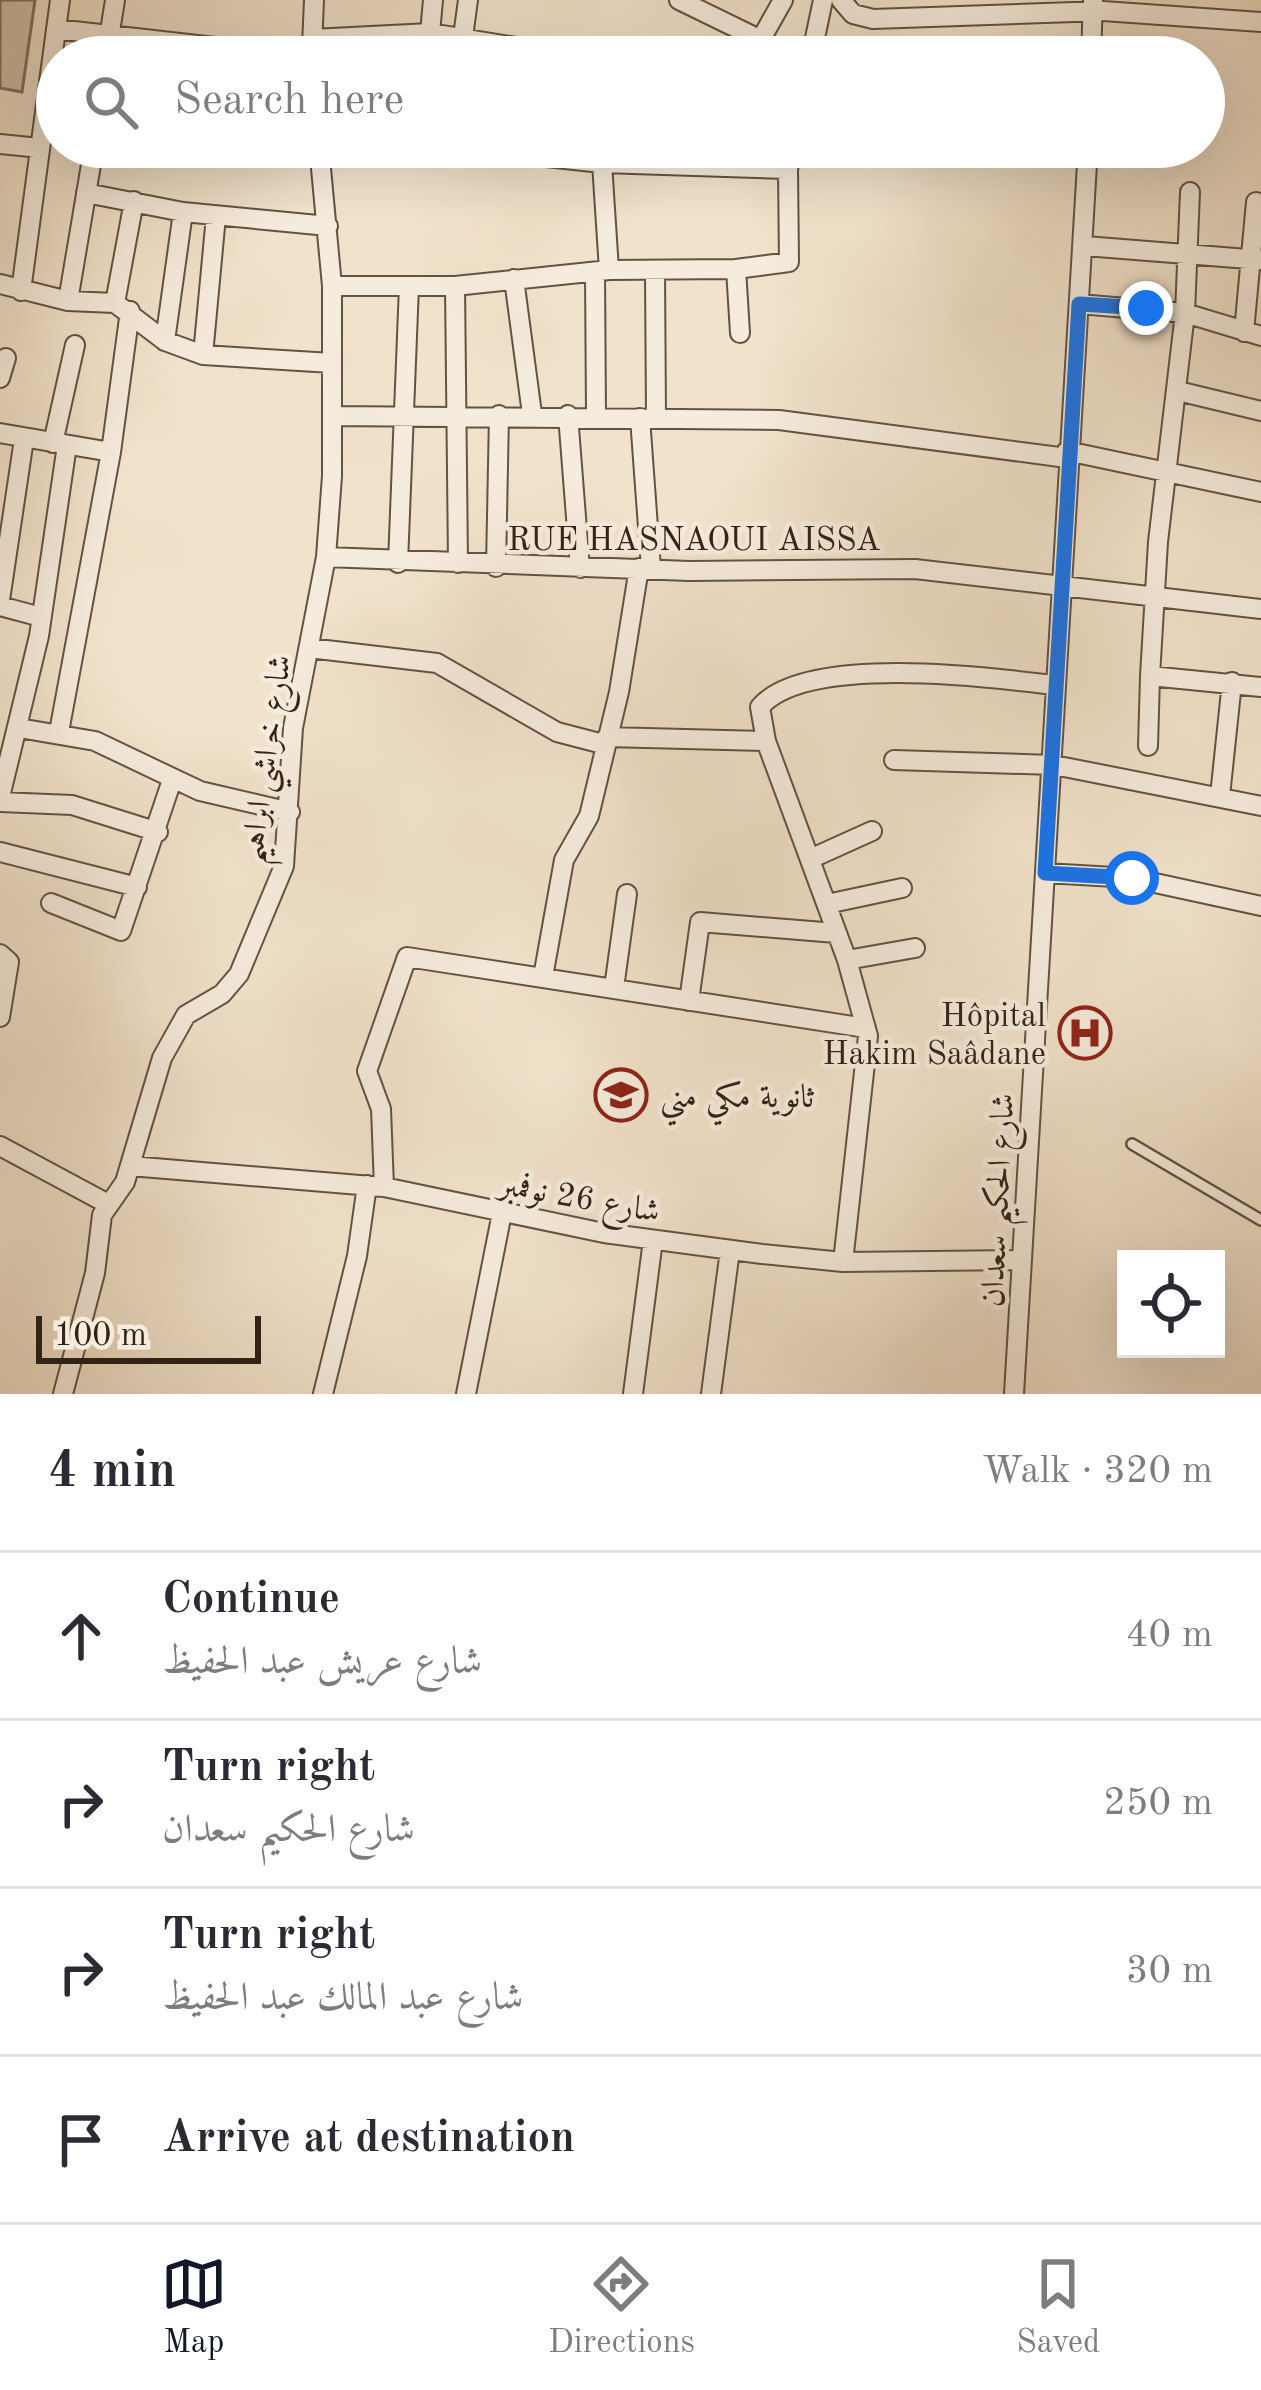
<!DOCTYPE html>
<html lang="en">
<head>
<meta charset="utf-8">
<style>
	body { margin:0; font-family:"Old Standard TT",Amiri,serif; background:#f2f2f3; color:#2b2b33 }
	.controls { position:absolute; right:36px; bottom:36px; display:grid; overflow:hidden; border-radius:0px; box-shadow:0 12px 48px #0002 }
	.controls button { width:108px; height:108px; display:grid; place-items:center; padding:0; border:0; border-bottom:3px solid #e1e1e2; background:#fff; color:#2b2b33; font:60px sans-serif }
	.scale { position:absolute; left:36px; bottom:30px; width:225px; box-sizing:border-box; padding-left:12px; border:6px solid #332314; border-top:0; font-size:33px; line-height:42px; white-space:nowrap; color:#332314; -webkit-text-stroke:9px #f6ecdd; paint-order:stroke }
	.stop { position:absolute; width:36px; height:36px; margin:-27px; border:9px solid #1a73e8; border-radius:50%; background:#fff }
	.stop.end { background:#1a73e8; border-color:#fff; box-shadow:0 3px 12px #0008 }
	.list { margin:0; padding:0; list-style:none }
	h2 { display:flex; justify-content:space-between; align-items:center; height:156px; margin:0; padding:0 48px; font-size:51px }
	h2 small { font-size:39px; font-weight:400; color:#7c7c81 }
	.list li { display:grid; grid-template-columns:78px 1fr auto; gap:36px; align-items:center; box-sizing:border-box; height:168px; padding:0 48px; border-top:3px solid #e1e1e2 }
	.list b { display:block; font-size:45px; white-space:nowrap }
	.list p { margin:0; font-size:39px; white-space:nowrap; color:#7c7c81 }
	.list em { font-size:39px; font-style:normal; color:#7c7c81 }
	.icon { flex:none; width:66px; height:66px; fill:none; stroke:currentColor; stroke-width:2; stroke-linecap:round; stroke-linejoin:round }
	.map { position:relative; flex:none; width:1261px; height:1394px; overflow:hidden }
	.search { position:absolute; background:#fff; box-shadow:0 12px 48px #0002; left:36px; right:36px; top:36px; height:132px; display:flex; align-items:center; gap:30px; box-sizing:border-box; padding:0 42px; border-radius:66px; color:#7c7c81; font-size:45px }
	.sheet { height:828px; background:#fff }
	nav { display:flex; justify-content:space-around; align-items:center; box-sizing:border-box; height:168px; border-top:3px solid #e1e1e2; background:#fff; font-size:33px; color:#7c7c81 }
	nav a { display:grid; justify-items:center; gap:6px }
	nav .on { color:#111827 }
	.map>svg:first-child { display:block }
</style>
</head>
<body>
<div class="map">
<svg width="1261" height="1394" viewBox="0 0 1261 1394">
	<rect width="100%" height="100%" fill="#f1e2cb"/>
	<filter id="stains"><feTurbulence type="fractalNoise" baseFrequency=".00167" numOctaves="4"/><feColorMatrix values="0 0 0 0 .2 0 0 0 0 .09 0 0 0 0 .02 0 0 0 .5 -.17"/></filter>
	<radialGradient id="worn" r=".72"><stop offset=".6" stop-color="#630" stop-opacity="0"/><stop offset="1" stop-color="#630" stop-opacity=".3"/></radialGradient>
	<path fill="#d1c2ac" stroke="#827260" stroke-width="3" d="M0 0H35L22 92 0 88Z"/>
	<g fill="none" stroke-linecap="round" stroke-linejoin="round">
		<g stroke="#625342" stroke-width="14">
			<path id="lane" d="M1132 1144 1261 1220"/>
		</g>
		<g stroke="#625342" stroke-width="22">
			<path id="street" d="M468 0 463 37 476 57
				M679 0 759 39
				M841 0 853 14 873 19 1103 11 1261 22
				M56 29 303 57
				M430 33 433 0
				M312 39 430 33 577 57
				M312 46 314 0
				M106 57 115 0
				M751 57 783 0
				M811 57 823 0
				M1091 57 1093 0
				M0 144 40 148
				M453 147 602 163
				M319 149 415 147
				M1190 192 1185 313 1158 542 1150 676 1261 687
				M86 193 183 212 328 226
				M1085 246 1261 260
				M736 269 789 262 788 169
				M609 270 602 163 788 169 793 147
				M655 272 656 418
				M595 273 596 415
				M514 279 532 414
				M0 284 68 301 115 303 165 341 203 355 332 363
				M332 286H455L609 270 736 269 740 333
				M455 286 458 563
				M21 291 60 0
				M68 301 94 147
				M115 303 134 201
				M1079 304 1185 313 1261 336
				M1244 332 1256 202
				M165 341 183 212
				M203 355 216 216
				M0 378 6 358
				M1178 391 1261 411
				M568 415 580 568
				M334 416 779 420 1067 458
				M640 418 651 568
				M0 433 111 452
				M53 443 75 345
				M1067 451 1261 492
				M326 557 689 571 915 569 1261 609
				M398 563 409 286
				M496 567 499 415
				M0 600 24 439
				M0 606 41 617
				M309 648 437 663 557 732 603 744
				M19 728 95 741 200 791 290 812
				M59 732 111 452 130 311
				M607 737 766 741
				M1148 746 1150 676
				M894 760 1054 765 1261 806
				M1220 796 1232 682
				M0 797 39 636 67 445
				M0 802 72 805 158 832
				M0 852 137 887
				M810 859 872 831
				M1045 873 1132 878 1261 906
				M51 903 121 931 172 780
				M827 904 902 888
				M0 954 9 962 0 1017
				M847 960 915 948
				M543 977 564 860 589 816 619 692 639 568
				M614 988 627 894
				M689 1001 700 922 836 933
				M0 1146 108 1204
				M130 1166 384 1187 604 1233 762 1254 843 1262 1022 1260
				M384 1187 381 1109 367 1071 407 957 866 1028
				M843 1262 868 1036 847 960 766 741 760 707C806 654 988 677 1053 685
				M63 1394 95 1273 102 1215 125 1182 162 1058 186 1015 222 994 239 974 284 866 293 728 326 557 332 476V286L319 147
				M323 1394 357 1256 367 1185
				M466 1394 502 1213
				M633 1394 653 1240
				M711 1394 730 1250
				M1014 1394 1088 147"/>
		</g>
		<use href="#lane" stroke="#f6ecdd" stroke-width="9"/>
		<use href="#street" stroke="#f6ecdd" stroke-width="18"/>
	</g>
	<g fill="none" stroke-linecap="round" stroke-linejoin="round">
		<path stroke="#1a73e8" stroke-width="15" d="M1132 878 1045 873 1079 304 1146 308"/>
	</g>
	<defs>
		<g id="hospital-ring" transform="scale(2.7)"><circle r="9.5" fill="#f6ecdd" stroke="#8f2418" stroke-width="1.5"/><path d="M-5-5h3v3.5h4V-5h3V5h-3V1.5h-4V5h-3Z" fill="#8f2418"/></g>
		<g id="school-ring" transform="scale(2.7)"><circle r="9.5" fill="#f6ecdd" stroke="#8f2418" stroke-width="1.5"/><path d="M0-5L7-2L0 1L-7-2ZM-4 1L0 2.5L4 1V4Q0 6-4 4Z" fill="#8f2418"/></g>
	</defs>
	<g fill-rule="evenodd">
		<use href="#hospital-ring" x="1085" y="1033"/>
		<use href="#school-ring" x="621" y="1095"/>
	</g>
	<g text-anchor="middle" stroke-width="9" stroke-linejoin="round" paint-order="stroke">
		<g font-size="33" fill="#332314" stroke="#f6ecdd">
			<text x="694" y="550">RUE HASNAOUI AISSA</text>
			<text transform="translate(264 759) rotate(-82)" y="12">شارع خراشي ابراهيم</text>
			<text transform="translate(580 1196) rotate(10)" y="12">شارع 26 نوفمبر</text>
			<text transform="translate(996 1200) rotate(-87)" y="12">شارع الحكيم سعدان</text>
		</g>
		<g font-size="33" fill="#332314" stroke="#f6ecdd" text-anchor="end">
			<text x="1046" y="1026">Hôpital<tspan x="1046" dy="38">Hakim Saâdane</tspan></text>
			<text x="660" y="1107" text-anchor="start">ثانوية مكي مني</text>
		</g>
	</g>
	<rect width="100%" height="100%" filter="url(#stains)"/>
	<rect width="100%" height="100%" fill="url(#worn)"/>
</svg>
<div class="controls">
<button><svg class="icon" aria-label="locate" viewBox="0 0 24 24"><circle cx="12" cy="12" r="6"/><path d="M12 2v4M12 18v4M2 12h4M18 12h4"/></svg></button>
</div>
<div class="scale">100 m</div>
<div class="stop" style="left:1132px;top:878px"></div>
<div class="stop end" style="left:1146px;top:308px"></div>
<div class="search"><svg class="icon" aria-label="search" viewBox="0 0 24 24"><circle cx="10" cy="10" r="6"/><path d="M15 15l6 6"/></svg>Search here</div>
</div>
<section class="sheet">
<h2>4 min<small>Walk · 320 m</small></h2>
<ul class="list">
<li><svg class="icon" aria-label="ahead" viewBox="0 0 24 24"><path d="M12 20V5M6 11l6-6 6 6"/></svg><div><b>Continue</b><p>شارع عريش عبد الحفيظ</p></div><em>40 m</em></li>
<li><svg class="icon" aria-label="right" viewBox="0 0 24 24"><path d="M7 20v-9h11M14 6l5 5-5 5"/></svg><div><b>Turn right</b><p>شارع الحكيم سعدان</p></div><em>250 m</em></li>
<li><svg class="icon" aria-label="right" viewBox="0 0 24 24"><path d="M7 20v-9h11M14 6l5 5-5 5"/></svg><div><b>Turn right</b><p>شارع عبد المالك عبد الحفيظ</p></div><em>30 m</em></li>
<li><svg class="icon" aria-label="arrive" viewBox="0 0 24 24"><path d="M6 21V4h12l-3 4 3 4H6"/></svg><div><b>Arrive at destination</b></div></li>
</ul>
</section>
<nav>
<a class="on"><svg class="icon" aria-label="map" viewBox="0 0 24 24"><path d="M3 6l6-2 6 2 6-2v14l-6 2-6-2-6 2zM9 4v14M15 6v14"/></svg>Map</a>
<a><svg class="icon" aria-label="directions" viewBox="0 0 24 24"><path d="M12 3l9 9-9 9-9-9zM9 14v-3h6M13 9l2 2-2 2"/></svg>Directions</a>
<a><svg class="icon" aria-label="saved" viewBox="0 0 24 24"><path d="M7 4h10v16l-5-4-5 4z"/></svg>Saved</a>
</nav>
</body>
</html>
